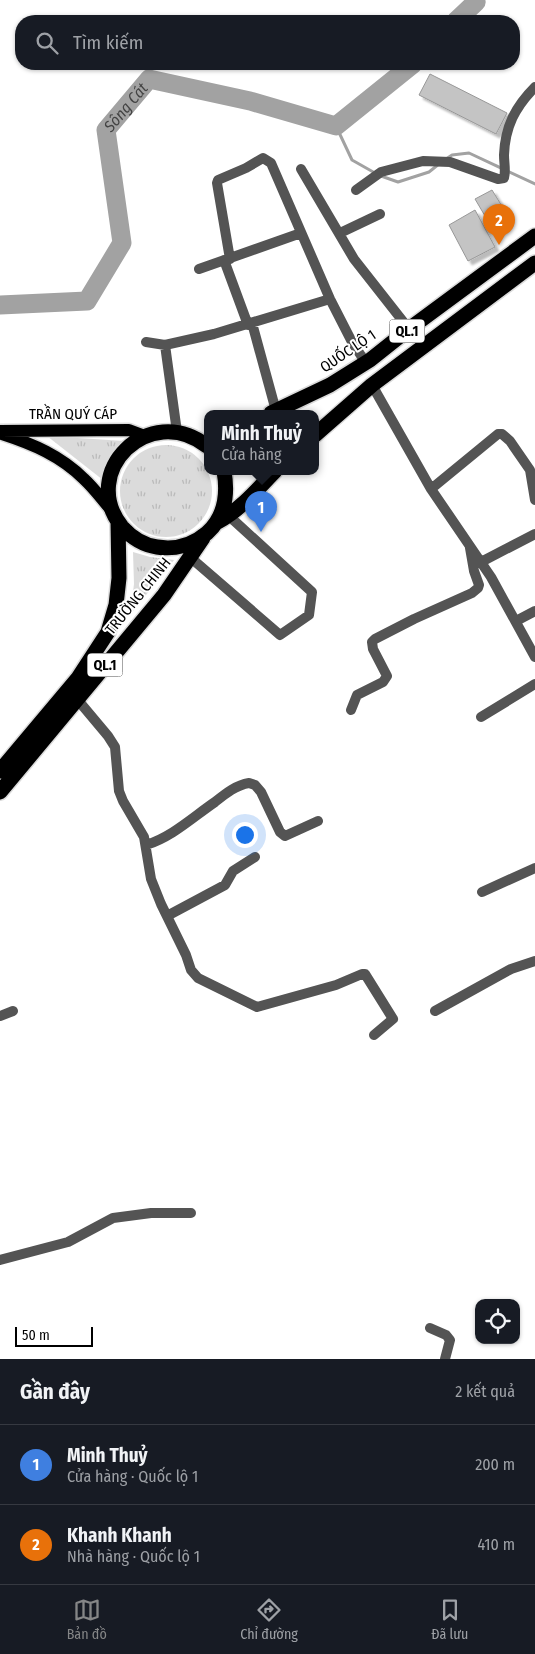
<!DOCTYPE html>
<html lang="vi">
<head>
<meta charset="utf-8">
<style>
	body { margin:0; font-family:"Fira Sans Condensed",sans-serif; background:#242831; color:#f1f3f6 }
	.controls { position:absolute; right:15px; bottom:15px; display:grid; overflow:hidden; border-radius:10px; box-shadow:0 1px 4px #0004 }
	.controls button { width:45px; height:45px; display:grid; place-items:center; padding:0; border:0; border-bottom:1px solid #363941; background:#171b24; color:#f1f3f6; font:25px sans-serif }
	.scale { position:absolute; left:15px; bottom:12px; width:78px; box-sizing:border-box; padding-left:5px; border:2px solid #000; border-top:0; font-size:14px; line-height:18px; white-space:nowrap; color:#000; -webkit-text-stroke:4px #fff; paint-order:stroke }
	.you { position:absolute; left:244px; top:834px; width:18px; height:18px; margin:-12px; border:4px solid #fff; border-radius:50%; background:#1a73e8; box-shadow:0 0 0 8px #1a73e833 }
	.badge { display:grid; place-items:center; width:32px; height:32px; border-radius:50%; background:#858687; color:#fff; font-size:16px; font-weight:700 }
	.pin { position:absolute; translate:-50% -41px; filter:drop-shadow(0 1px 2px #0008) }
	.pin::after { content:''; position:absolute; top:26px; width:18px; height:15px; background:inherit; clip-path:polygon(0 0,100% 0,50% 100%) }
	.popup { position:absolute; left:204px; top:410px; width:115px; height:65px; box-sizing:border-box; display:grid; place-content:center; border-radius:10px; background:#171b24; filter:drop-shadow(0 1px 4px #0005); font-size:16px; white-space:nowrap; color:#9ea1a6 }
	.popup b { font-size:19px; color:#f1f3f6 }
	.popup::after { content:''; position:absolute; left:50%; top:100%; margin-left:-10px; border:10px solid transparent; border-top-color:#171b24 }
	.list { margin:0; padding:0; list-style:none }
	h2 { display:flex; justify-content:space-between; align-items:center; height:65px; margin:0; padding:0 20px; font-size:21px }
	h2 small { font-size:16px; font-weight:400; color:#9ea1a6 }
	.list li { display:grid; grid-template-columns:32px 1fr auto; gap:15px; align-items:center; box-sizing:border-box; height:80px; padding:0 20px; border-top:1px solid #363941 }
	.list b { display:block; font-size:19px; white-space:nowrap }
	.list p { margin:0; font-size:16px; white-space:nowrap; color:#9ea1a6 }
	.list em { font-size:16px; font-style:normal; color:#9ea1a6 }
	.icon { flex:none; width:28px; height:28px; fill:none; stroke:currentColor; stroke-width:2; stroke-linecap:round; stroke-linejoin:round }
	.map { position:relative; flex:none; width:535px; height:1359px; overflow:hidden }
	.search { position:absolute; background:#171b24; box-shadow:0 1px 4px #0004; left:15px; right:15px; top:15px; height:55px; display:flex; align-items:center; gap:12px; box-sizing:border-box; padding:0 18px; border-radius:20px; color:#9ea1a6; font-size:19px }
	.sheet { height:225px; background:#171b24 }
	nav { display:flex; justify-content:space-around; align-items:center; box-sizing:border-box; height:70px; border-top:1px solid #363941; background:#171b24; font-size:14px; color:#9ea1a6 }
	nav a { display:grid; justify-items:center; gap:2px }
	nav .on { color:#858687 }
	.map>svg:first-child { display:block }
</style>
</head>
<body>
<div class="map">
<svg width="535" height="1359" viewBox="0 0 535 1359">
	<defs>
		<pattern id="grass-tufts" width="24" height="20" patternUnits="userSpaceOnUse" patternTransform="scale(1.25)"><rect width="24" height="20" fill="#dbdbdb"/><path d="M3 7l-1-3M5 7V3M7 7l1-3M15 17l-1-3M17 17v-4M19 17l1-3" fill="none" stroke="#bababa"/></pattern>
		<filter id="shadow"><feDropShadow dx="4" dy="4" stdDeviation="1" flood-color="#0004"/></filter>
	</defs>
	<rect width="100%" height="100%" fill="#fff"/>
	<path fill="url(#grass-tufts)" d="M47 436 124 441 110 455 103 480Z
		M120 491a46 46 0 1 1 92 0a46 46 0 1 1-92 0Z
		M133 552 150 557 174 560 130 615 134 584Z"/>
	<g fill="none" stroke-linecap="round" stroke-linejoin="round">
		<path stroke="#a2a2a2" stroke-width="3" d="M336 126 352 160 375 173
			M446 159 452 155 469 153 535 184
			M381 176 398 182 429 172 439 164"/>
		<g stroke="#a2a2a2" stroke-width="19">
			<path d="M456 21 476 2 475 0"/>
			<path id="s1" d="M0 305 87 301 122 243 106 130 149 79 250 101 336 126 413 64"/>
		</g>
	</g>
	<path fill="#c4c4c4" stroke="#989898" filter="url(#shadow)" d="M430 74 507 113 496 134 419 95Z
		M492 190 505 211 488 221 475 199Z
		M475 210 495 247 468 261 449 225Z"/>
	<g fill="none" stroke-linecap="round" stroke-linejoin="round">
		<g stroke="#dbdbdb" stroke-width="15">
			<path id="major" d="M0 431 129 430 145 436
				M2 434C33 444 61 456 84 479 95 489 103 501 113 512"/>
		</g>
		<g stroke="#dbdbdb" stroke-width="18">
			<path id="highway" d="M271 413 330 385 370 360 409 329 535 236
				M315 435 372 385 535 263
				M207 446C149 401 78 472 122 527 131 537 143 545 157 547 175 550 193 545 207 533 225 517 228 494 224 471
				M216 523C240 510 257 490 275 471
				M0 771 78 678 108 632 116 605 119 578 118 522
				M0 792 164 595 203 538"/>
		</g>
		<path stroke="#545454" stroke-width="10" d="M301 169 354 259 409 329
			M356 190 381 172 423 161 450 162 498 179 504 178C506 171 504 163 504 155 505 127 515 107 535 87
			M340 233 380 214
			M230 259 217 183 218 180 246 168 263 158 271 163 330 299 352 342 366 363
			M224 260 248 325
			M199 269 301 233
			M252 323 276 411
			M146 342 165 345 214 334 330 299
			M165 345 177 432
			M372 385 431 489 491 577 535 657
			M431 489 498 434H502L510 441 530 470 535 500
			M191 558 280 635 309 615 312 592 229 516
			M481 562 535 534
			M516 621 535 611
			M77 699 108 736 115 747 119 791 123 801 144 837 151 879 161 904 186 955 191 970 198 978 257 1007 336 985 362 974H365L393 1019 374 1035
			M351 710 357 695 383 682 387 676 373 649 372 642 375 639 414 619 472 593 478 588 479 585 474 571 470 548
			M481 717 535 684
			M146 845C172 837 193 817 215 802 225 794 236 785 249 783L255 785 261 792 280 832 285 836 318 821
			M482 892 535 868
			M167 916 225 885 233 871 255 857
			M435 1011 511 969 535 961
			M0 1016 13 1011
			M0 1260 68 1242 113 1218 151 1213H191
			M430 1328 446 1335 450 1340 445 1359"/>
		<use href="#major" stroke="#000" stroke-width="12"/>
		<use href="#highway" stroke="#000" stroke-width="15"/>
	</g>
	<g text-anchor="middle" stroke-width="4" stroke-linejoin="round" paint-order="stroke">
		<g fill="#fff" stroke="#4c4c4c" stroke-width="1">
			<rect x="389.5" y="319.5" width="35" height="23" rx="4"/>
			<rect x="87.5" y="653.5" width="35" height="23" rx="4"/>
		</g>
		<g font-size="14" font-weight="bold" fill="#000">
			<text x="407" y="336">QL.1</text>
			<text x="105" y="670">QL.1</text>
		</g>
		<g font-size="15" fill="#000" stroke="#fff">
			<text transform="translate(348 351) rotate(-34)" y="5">QUỐC LỘ 1</text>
			<text x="73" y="419">TRẦN QUÝ CÁP</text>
			<text transform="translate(138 596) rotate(-51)" y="5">TRƯỜNG CHINH</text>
		</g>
		<g font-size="16" font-style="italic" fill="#434343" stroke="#fff">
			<text dy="6" stroke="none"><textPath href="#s1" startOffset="299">Sông Cát</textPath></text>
		</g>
	</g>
</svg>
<div class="controls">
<button><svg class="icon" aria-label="locate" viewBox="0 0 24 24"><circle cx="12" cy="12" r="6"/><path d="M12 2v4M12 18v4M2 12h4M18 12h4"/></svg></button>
</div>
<div class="scale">50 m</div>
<div class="you"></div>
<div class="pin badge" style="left:261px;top:532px;background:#3f7fe0">1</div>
<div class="popup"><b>Minh Thuỷ</b>Cửa hàng</div>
<div class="pin badge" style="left:499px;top:245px;background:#e8710a">2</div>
<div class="search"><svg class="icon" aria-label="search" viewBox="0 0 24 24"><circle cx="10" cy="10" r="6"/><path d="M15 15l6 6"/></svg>Tìm kiếm</div>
</div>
<section class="sheet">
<h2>Gần đây<small>2 kết quả</small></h2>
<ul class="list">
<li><span class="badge" style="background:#3f7fe0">1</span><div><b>Minh Thuỷ</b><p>Cửa hàng · Quốc lộ 1</p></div><em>200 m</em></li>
<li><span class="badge" style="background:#e8710a">2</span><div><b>Khanh Khanh</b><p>Nhà hàng · Quốc lộ 1</p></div><em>410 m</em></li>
</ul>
</section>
<nav>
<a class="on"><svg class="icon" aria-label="map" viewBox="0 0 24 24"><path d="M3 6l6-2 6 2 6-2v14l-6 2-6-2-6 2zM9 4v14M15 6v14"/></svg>Bản đồ</a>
<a><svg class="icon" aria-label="directions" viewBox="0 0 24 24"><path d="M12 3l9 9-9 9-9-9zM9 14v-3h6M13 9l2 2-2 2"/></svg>Chỉ đường</a>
<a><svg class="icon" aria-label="saved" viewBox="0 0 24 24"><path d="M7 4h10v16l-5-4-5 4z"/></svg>Đã lưu</a>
</nav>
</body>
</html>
